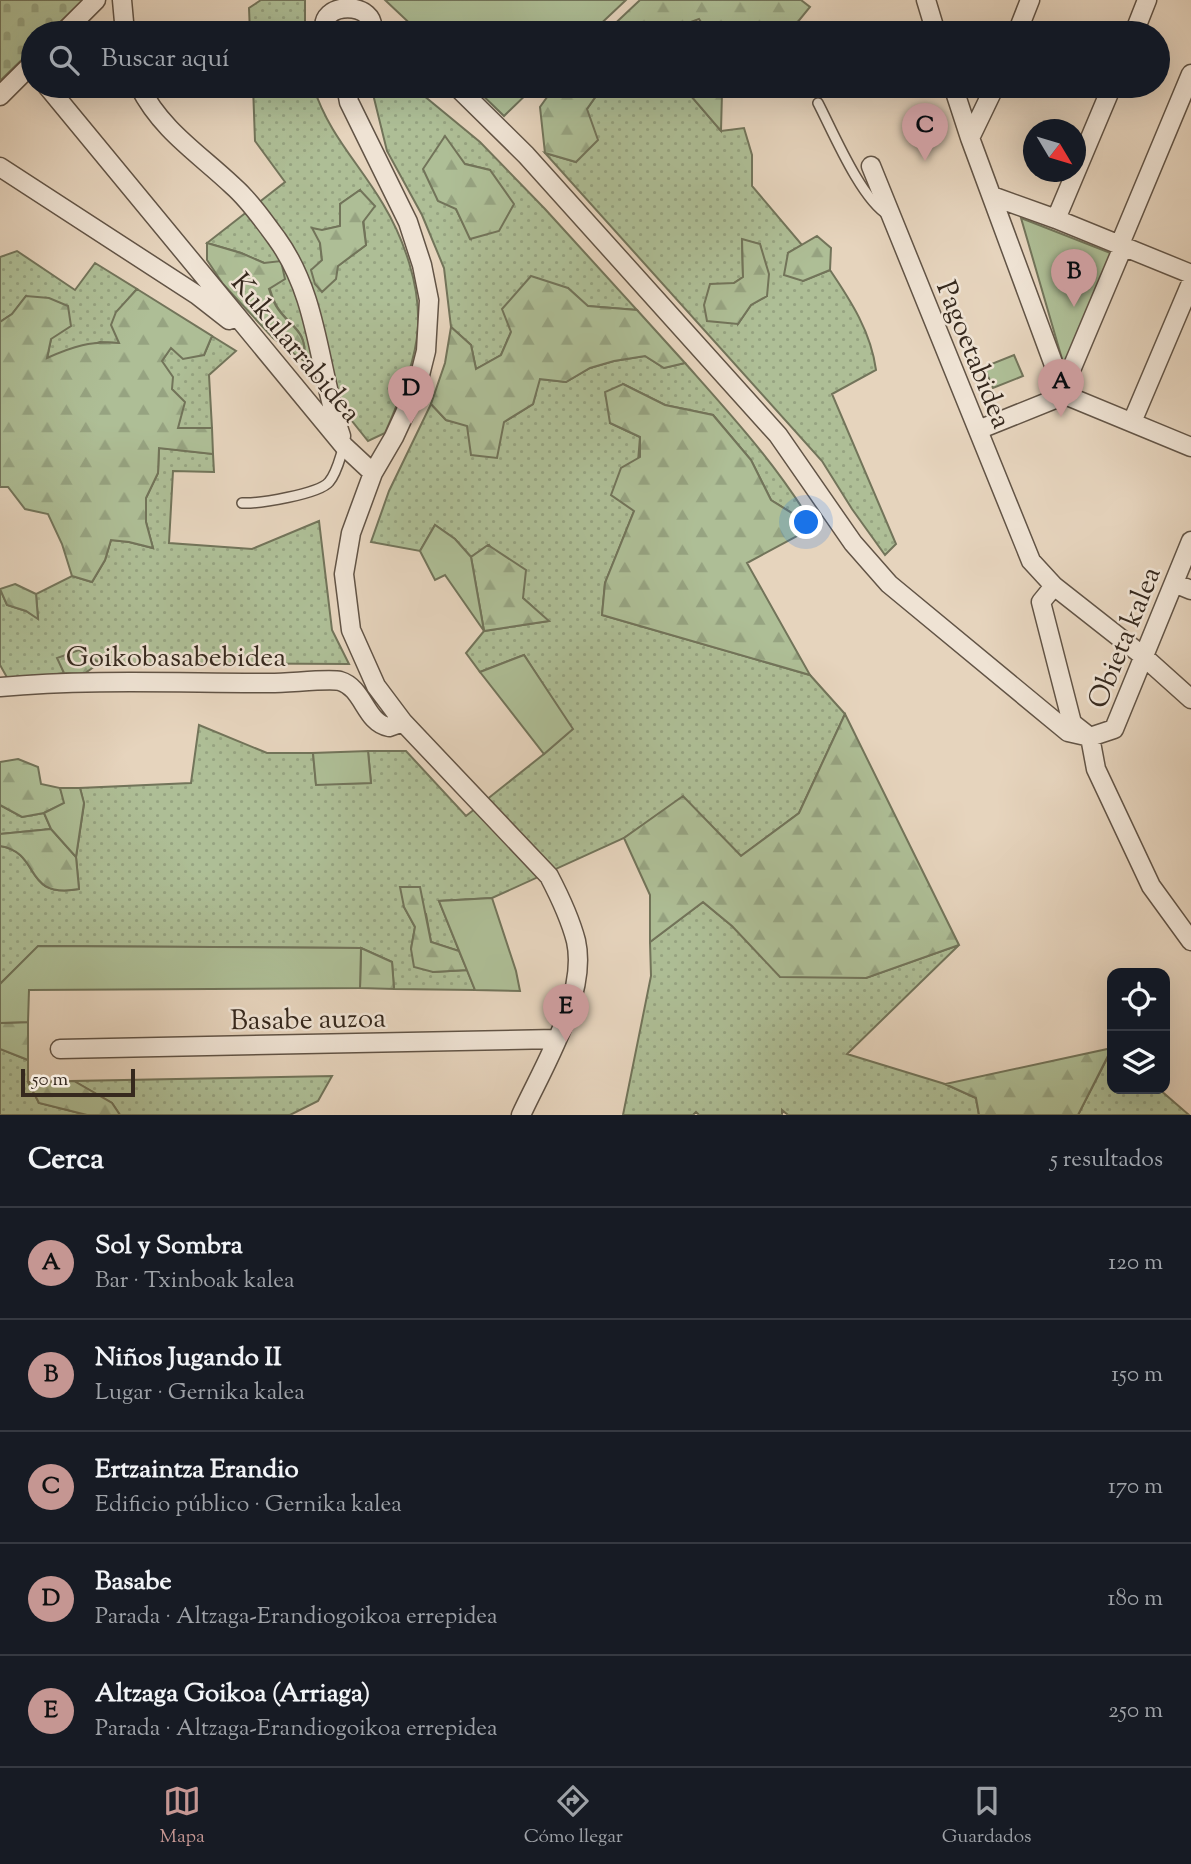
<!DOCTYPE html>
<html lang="es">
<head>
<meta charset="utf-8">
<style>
	body { margin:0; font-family:"Sorts Mill Goudy",serif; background:#20242c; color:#f1f3f6 }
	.controls { position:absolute; right:21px; bottom:21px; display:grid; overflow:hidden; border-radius:14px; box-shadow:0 7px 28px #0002 }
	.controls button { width:63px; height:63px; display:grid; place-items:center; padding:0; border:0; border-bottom:2px solid #363941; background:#171b24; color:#f1f3f6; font:35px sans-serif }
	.compass { position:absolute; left:1023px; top:119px; width:63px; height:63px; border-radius:50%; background:#171b24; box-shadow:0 7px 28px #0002; rotate:128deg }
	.scale { position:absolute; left:21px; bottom:18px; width:114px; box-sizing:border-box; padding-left:7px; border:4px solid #36291e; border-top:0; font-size:19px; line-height:24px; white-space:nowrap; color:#36291e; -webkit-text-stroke:5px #efe3d4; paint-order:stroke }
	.you { position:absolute; left:807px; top:523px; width:24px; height:24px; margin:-18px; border:5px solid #fff; border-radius:50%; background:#1a73e8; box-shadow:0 0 0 10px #1a73e833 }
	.badge { display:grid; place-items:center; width:46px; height:46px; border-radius:50%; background:#c59692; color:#111; font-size:23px; font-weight:700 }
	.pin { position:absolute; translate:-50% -58px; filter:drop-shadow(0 2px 4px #0008) }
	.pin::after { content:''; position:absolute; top:37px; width:24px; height:21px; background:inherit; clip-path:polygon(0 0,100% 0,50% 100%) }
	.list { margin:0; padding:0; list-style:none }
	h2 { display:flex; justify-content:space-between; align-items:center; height:91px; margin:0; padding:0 28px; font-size:30px }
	h2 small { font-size:23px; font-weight:400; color:#9ea1a6 }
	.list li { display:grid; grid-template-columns:46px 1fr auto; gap:21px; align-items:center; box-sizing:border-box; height:112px; padding:0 28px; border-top:2px solid #363941 }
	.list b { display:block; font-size:26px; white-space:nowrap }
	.list p { margin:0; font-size:23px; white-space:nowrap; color:#9ea1a6 }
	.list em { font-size:23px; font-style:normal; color:#9ea1a6 }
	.icon { flex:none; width:38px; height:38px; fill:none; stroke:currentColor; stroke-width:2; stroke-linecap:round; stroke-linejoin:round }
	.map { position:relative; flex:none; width:1191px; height:1115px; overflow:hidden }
	.search { position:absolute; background:#171b24; box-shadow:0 7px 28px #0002; left:21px; right:21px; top:21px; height:77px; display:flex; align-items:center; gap:18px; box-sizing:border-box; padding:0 24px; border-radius:38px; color:#9ea1a6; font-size:26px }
	.sheet { height:651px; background:#171b24 }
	nav { display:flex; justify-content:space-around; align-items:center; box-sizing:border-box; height:98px; border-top:2px solid #363941; background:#171b24; font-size:19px; color:#9ea1a6 }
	nav a { display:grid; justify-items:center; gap:4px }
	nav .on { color:#c59692 }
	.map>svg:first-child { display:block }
</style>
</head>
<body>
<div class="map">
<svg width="1191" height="1115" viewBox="0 0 1191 1115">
	<defs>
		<pattern id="grass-dots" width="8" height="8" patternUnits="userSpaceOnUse" patternTransform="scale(1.75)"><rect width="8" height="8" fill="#aebe96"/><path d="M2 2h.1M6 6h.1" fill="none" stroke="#96a381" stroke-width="1.8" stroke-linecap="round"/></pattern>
		<pattern id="forest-firs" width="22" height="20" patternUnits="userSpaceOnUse" patternTransform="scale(1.75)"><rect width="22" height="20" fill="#aebe96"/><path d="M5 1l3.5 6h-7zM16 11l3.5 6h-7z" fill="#96a381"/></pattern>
		<pattern id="cemetery-stones" width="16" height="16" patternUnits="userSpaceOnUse" patternTransform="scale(1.75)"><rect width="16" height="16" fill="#aebe96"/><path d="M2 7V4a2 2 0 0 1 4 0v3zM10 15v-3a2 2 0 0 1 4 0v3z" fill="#96a381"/></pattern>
	</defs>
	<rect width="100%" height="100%" fill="#e6d4bd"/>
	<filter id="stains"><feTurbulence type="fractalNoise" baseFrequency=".00286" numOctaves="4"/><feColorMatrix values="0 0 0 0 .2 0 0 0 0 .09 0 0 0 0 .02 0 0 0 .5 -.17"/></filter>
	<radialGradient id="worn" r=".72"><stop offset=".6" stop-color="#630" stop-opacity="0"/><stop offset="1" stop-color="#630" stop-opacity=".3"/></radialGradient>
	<path fill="url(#grass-dots)" stroke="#72745a" stroke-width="2" fill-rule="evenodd" d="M261 0H305V33H250L249 8Z
		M253 86H313C329 135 358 162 383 204 404 239 420 285 418 326 416 363 399 400 385 433L368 441 304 361C308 327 289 328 276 305 269 292 267 278 264 263L241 253 207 243 285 182 255 141ZM360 190 366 245 338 266 322 261 320 243 322 230 340 226V204Z
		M371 86H412L480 142 545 209 637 310 587 306 568 288 511 332 501 355 476 369 471 345 451 327 444 268 422 215 387 151ZM465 164 490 170 471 239 456 209Z
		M603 86H697L691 96 721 131 744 128 752 155V186L802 245 788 253 803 281 830 270C851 301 871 332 876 370L832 394 896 544 885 555 852 509 822 461 545 153 576 162 587 109ZM742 240 760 244 767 296 751 305 738 324 734 283 743 277Z
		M17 251 75 290 95 263 137 289 117 312 120 343 100 342 47 359 51 339 26 296 12 314 0 322V257Z
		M212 336 236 351 209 375 212 428 178 429 172 389 162 361 171 347 204 355Z
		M645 356 664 368 685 363C732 416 778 466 814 527L771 500 751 460 713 415 665 405 623 384 610 423 640 437 634 511 605 583 602 615 810 675 845 714 799 813 741 856 683 797 624 838 492 898 439 901 459 951 431 942 426 914 404 907 415 927 411 949 433 972 467 970 475 990 394 989 392 962 361 948 39 946 0 984V846C43 853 21 899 79 889L76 857 84 804 80 788 191 783 199 725 267 753H313L316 784 371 783 368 751H406L466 816 544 754 572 729 524 655 480 672 466 653 484 631 548 621 523 598 489 545 471 557 455 539 435 525 420 551 371 542 389 491 431 404 446 420 467 425 504 422 533 404 539 379 566 382 590 368 614 361Z
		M159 448 213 454 214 472 173 471 169 543 252 549 319 521 332 630 349 664 99 663 92 657 58 658 64 673 9 681 0 665V589L7 605 26 611 38 618 36 594 72 576 92 582 105 560 111 540 129 542 153 548 146 522V498L158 473Z
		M0 805 22 817 44 813 51 829 0 834Z
		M703 902 732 926 866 978 959 945 847 1054 945 1084 976 1098 979 1115H788L782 1110V1115H699L696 1112 693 1115H623L651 976 650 942Z
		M0 1049 28 1060V1082L39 1103 87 1115H0Z
		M1112 1049V1089H1159L1189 1115H1078Z
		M332 1076 318 1101 290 1115H120L112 1103 74 1081Z"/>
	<path fill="url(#forest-firs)" stroke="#72745a" stroke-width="2" d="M640 0H801L810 7 792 29 763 30 761 33H708L699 19 661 33H605Z
		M555 86H603L587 109 598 140 576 162 545 153 540 107Z
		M697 86H728L722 93 721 131 691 96Z
		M445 136 465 164 490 170 514 204 499 231 470 239 456 209 438 201 423 169Z
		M360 190 375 206 363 222 366 245 338 266 336 279 322 292 315 284 311 270 322 260 320 243 312 228 322 230 340 226V204Z
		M817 236 831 248 830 270 803 281 784 275 788 253Z
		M742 239 760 244 769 274 767 296 751 305 738 324 707 321 704 305 710 284 734 283 743 277Z
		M207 243 241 253 264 263 281 261 285 279 269 289C271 295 273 301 276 306 289 328 308 328 304 361L273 338 223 284 207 260Z
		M531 276 568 288 588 306 637 310 685 363 664 368 645 356 614 361 590 368 566 382 540 379 533 404 504 422 497 458 471 455 467 426 446 420 431 404 445 363 451 327 471 345 476 369 501 355 511 332 502 309Z
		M137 289 212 336 204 355 183 359 171 348 162 361 173 377 172 389 185 402 178 428H212L213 454 159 448 158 473 146 498V522L153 548 129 542 111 540 105 560 92 582 72 576 62 544 48 514 25 509 8 487H0V322L12 314 26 296 49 298 68 306 71 326 51 339 47 358C74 346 90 341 119 343L111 325 116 312Z
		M623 384 665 405 713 415 751 460 771 500 814 527 747 563 810 675 602 615 605 583 634 511 611 495 621 468 640 457V437L610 423 605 392Z
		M488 545 526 570 523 598 549 621 484 631 471 557Z
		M15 584 36 594 38 619 26 611 7 605 0 589Z
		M79 650 99 663 84 674 64 673 57 658Z
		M845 714 959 945 866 978 780 977 732 926 703 902 650 942V895L624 838 683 796 741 856 799 813Z
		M18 759 38 767 41 784 60 788 65 803 44 813 22 817 0 805V762Z
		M51 829 76 857 79 889C21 899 43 853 0 846V834Z
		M400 887H420L431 942 459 951 467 970 433 972 414 967 411 949 415 927 404 907Z
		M361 948 392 962 394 989 360 988Z
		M28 1022V1060L0 1049V1023Z
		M1112 1048 1078 1115H979L976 1098 945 1084Z
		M74 1081 112 1103 120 1115H87L39 1103 28 1082Z"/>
	<path fill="url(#cemetery-stones)" stroke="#72745a" stroke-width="2" d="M0 0H83L49 33H33V49L0 81Z"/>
	<path fill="#aebe96" stroke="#72745a" stroke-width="2" d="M385 0H626L591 33H420Z
		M473 86H535L504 116Z
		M1021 218 1118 256 1067 376Z
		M1014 355 1023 376 993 388 984 367Z
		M435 525 455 539 471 557 484 631 445 575 435 580 420 551Z
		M524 655 573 729 544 754 480 672Z
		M368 751 371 783 316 785 313 753Z
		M60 788H80L84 803 76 857 51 829 44 813 64 803Z
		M492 898 516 971 520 991 475 990 439 901Z
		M38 946 361 948 360 988 29 990 28 1022 0 1023V984Z"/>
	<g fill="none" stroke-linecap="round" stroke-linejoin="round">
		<g stroke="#625446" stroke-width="12">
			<path id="lane" d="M818 103C833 132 861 199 888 215
				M242 503C258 504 319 494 329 482 337 473 340 457 344 446"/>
		</g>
		<g stroke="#625446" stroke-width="21">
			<path id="street" d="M122 0 125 33
				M926 0 936 33
				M63 33 96 0
				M326 33C314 0 381 0 371 33
				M1017 33 1030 0
				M1134 33 1147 0
				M47 86 344 446 373 473
				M139 86C162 131 197 152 233 186 249 200 264 221 277 239 319 297 318 370 341 436
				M346 86 349 102 408 222 422 265 429 300 426 351 417 387 394 437 373 473 351 533 344 574 351 630 376 686 403 722 549 876C560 897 570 918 576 941 588 995 543 1067 521 1115
				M456 86 526 155 778 435 853 543 889 584 1068 732 1090 737
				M953 86 970 138 1065 395
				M0 96 33 63
				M970 138 995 86
				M871 166 1031 561 1054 586 1143 656 1191 699
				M0 167 197 295 229 320
				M992 196 1056 219 1191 274
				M1056 219 1112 86
				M1120 244 1191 74
				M1066 382 1120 254
				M1132 422 1191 283
				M978 430 1065 395 1191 447
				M1174 583 1191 590
				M1054 586 1041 602 1072 723 1086 734
				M0 687C88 679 177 683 266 683 283 684 328 678 340 681 364 688 365 723 389 727L403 722
				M1090 737 1096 769 1151 886 1191 941
				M1090 737 1114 729 1191 541
				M60 1049 556 1039"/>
		</g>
		<use href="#lane" stroke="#efe3d4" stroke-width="9"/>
		<use href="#street" stroke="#efe3d4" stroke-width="18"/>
	</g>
	<g text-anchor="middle" stroke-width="5" stroke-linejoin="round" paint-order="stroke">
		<g font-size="28" fill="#36291e" stroke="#efe3d4">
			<text transform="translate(297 347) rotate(50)" y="10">Kukularrabidea</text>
			<text transform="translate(975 354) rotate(68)" y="10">Pagoetabidea</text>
			<text transform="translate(1123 637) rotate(-68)" y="10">Obieta kalea</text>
			<text x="176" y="666">Goikobasabebidea</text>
			<text transform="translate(308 1018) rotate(-1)" y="10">Basabe auzoa</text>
		</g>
	</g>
	<rect width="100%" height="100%" filter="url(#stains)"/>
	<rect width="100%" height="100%" fill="url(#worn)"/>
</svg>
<div class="controls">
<button><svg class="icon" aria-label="locate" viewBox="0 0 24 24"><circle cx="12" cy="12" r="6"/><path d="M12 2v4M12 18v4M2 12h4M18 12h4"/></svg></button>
<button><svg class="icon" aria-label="layers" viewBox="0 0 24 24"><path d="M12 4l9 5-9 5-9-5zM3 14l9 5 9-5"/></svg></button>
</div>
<svg class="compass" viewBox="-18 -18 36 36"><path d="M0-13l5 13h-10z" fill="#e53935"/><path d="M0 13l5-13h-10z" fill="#9ea1a6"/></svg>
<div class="scale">50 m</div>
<div class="you"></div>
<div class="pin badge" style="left:1061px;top:417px">A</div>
<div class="pin badge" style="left:1074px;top:307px">B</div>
<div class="pin badge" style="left:925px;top:161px">C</div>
<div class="pin badge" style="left:411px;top:424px">D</div>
<div class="pin badge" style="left:566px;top:1042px">E</div>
<div class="search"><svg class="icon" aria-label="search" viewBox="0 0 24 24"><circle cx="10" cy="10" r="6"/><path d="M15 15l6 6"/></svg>Buscar aquí</div>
</div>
<section class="sheet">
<h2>Cerca<small>5 resultados</small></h2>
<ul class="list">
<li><span class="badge">A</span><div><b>Sol y Sombra</b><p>Bar · Txinboak kalea</p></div><em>120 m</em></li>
<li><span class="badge">B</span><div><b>Niños Jugando II</b><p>Lugar · Gernika kalea</p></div><em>150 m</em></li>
<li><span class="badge">C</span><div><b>Ertzaintza Erandio</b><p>Edificio público · Gernika kalea</p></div><em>170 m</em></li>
<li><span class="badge">D</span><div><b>Basabe</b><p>Parada · Altzaga-Erandiogoikoa errepidea</p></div><em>180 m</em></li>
<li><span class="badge">E</span><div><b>Altzaga Goikoa (Arriaga)</b><p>Parada · Altzaga-Erandiogoikoa errepidea</p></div><em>250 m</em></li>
</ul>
</section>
<nav>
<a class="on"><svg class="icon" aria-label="map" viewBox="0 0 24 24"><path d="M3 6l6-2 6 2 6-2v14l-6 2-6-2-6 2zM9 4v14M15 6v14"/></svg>Mapa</a>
<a><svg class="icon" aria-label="directions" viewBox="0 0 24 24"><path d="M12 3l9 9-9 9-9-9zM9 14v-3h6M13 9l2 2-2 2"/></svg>Cómo llegar</a>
<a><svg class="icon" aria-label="saved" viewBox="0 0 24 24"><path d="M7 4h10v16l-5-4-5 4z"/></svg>Guardados</a>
</nav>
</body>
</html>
